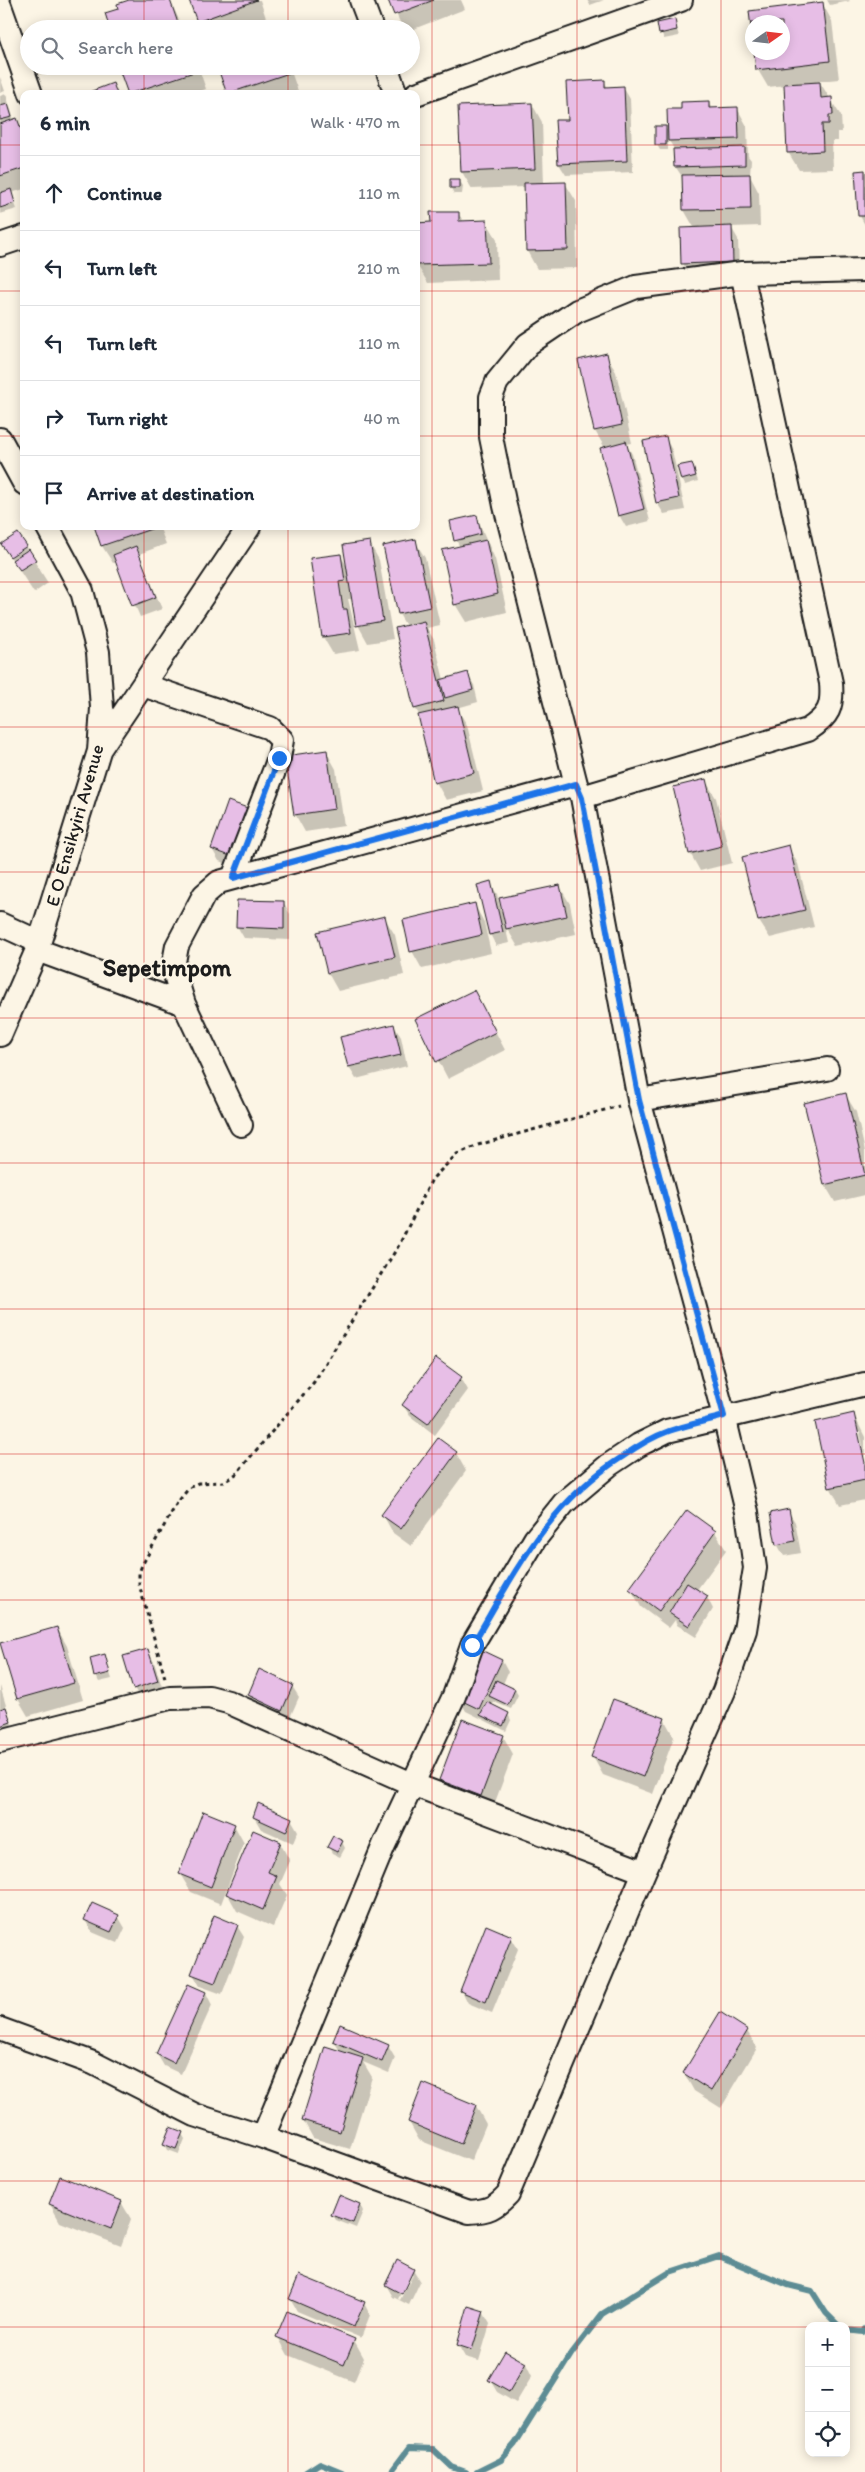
<!DOCTYPE html>
<html lang="en">
<head>
<meta charset="utf-8">
<style>
	body { margin:0; font-family:Itim,sans-serif; background:#f2f2f3; color:#1f2937 }
	.controls { position:absolute; right:15px; bottom:15px; display:grid; overflow:hidden; border-radius:10px; box-shadow:0 2px 12px #0003 }
	.controls button { width:45px; height:45px; display:grid; place-items:center; padding:0; border:0; border-bottom:1px solid #e0e1e3; background:#fff; color:#1f2937; font:25px sans-serif }
	.compass { position:absolute; left:745px; top:15px; width:45px; height:45px; border-radius:50%; background:#fff; box-shadow:0 2px 12px #0003; rotate:76deg }
	.stop { position:absolute; width:15px; height:15px; margin:-11px; border:4px solid #1a73e8; border-radius:50%; background:#fff }
	.stop.end { background:#1a73e8; border-color:#fff; box-shadow:0 1px 5px #0008 }
	.list { margin:0; padding:0; list-style:none }
	h2 { display:flex; justify-content:space-between; align-items:center; height:65px; margin:0; padding:0 20px; font-size:21px }
	h2 small { font-size:16px; font-weight:400; color:#747a83 }
	.list li { display:grid; grid-template-columns:32px 1fr auto; gap:15px; align-items:center; box-sizing:border-box; height:75px; padding:0 20px; border-top:1px solid #e0e1e3 }
	.list b { display:block; font-size:19px; white-space:nowrap }
	.list em { font-size:16px; font-style:normal; color:#747a83 }
	.icon { flex:none; width:28px; height:28px; fill:none; stroke:currentColor; stroke-width:2; stroke-linecap:round; stroke-linejoin:round }
	.map { position:relative; flex:none; width:865px; height:2472px; overflow:hidden }
	.search { position:absolute; background:#fff; box-shadow:0 2px 12px #0003; left:20px; top:20px; width:400px; height:55px; display:flex; align-items:center; gap:12px; box-sizing:border-box; padding:0 18px; border-radius:28px; color:#747a83; font-size:19px }
	.panel { position:absolute; background:#fff; box-shadow:0 2px 12px #0003; left:20px; top:90px; width:400px; height:440px; border-radius:10px }
	.map>svg:first-child { display:block }
</style>
</head>
<body>
<div class="map">
<svg width="865" height="2472" viewBox="0 0 865 2472">
	<rect width="100%" height="100%" fill="#fcf5e5"/>
	<filter id="ink" filterUnits="userSpaceOnUse"><feTurbulence type="fractalNoise" baseFrequency=".02" numOctaves="2"/><feDisplacementMap in="SourceGraphic" scale="10" xChannelSelector="R" yChannelSelector="G"/><feConvolveMatrix kernelMatrix="1 2 1 2 8 2 1 2 1" color-interpolation-filters="sRGB"/></filter>
	<g filter="url(#ink)">
		<path fill="#0003" fill-rule="evenodd" d="M132 0H170L183 29H111L120 10Z
			M190 0H260L266 18 237 29H202Z
			M390 0H461L465 9 411 30 403 29Z
			M587 0H604L590 5Z
			M827 0H849L850 1 830 5Z
			M822 3 832 21 839 79 819 81 841 116 842 132H838V141H832L833 169 799 170 788 152 786 85 768 87 758 70 782 52V22H752V27L751 12Z
			M674 20 679 36 664 39 658 24Z
			M128 66H198L206 89 192 94H129L121 70Z
			M219 66H289L298 91 289 94H228Z
			M0 77 5 91 0 93Z
			M604 81 608 88 623 87 630 99 633 172 566 175 559 164 569 121Z
			M6 94 14 121 17 120 24 132V189L11 193 17 209 0 214V96Z
			M708 102 712 109 737 108 747 126 748 156 751 160 750 176 759 193 760 226 731 227 738 239 739 273 689 275 683 263 695 229 684 210 683 178 675 166 674 149 668 139V150H660L657 145 665 127 669 134 682 110Z
			M532 104 542 122 544 184 565 183 576 201 577 268 537 269 527 251 525 187 472 189 462 172Z
			M865 171V225L860 216Z
			M451 180H459L463 186 462 194H454L451 188Z
			M458 213 464 222 486 221 497 239 498 280 428 283 417 265 416 237 432 223Z
			M606 355 616 372 632 443 626 444 632 454 650 521 626 527 619 515 605 448 595 431Z
			M665 438 672 450 685 510 664 514 657 503Z
			M692 464 698 481 685 485 682 479Z
			M476 516 495 559 507 612 466 622 455 604 460 547 456 540Z
			M96 526H159L166 544 139 554 162 609 140 617 117 562 113 563 102 546Z
			M18 535 48 583 34 593 6 550Z
			M415 541 425 558 440 625 427 628 434 640 444 680 467 674 474 685 478 702 457 708 467 725 483 791 446 800 436 782 420 716 415 708 406 626 399 614 384 547Z
			M369 542 379 560 393 639 368 643 358 625 353 599H348L360 650 333 654 323 637 340 555 348 568Z
			M326 751 336 769 344 826 305 832 295 814Z
			M705 780 716 798 732 863 700 871 690 853Z
			M229 802 242 869 219 861 212 849Z
			M788 847 798 864 814 927 770 938 759 921 744 858Z
			M490 883 497 894 501 911 560 887 570 904 576 934 518 947 505 925 509 943 496 946 490 934Z
			M284 903 290 914V940L244 938 237 926Z
			M474 904 484 922 491 953 422 969 412 951Z
			M384 917 395 935 404 975 338 991 328 973 318 933Z
			M474 991 505 1050 448 1079 417 1020Z
			M394 1026 401 1037 407 1066 356 1079 349 1067 342 1038Z
			M845 1094 856 1112 865 1151V1195L835 1202 825 1185Z
			M461 1378 468 1390 435 1435 410 1416 403 1405Z
			M854 1415 865 1437V1457L860 1432H857L865 1469V1500L840 1505 830 1487Z
			M438 1439 456 1453 466 1471 411 1546 393 1533 383 1515Z
			M687 1511 715 1532 726 1550 696 1591 707 1597 713 1609 696 1637 677 1625 675 1620 669 1628 641 1607 631 1589Z
			M788 1511 795 1522 801 1553 784 1556 777 1544Z
			M57 1628 67 1646 83 1700 28 1716 18 1699 2 1644Z
			M147 1650 154 1662 164 1693 141 1700 134 1688Z
			M104 1656 112 1679 99 1682 96 1676Z
			M502 1661 508 1672 503 1684 515 1690 518 1695 511 1709 494 1702 492 1706 508 1714 511 1720 506 1731 466 1711 459 1699Z
			M0 1686 13 1728 0 1732Z
			M292 1686 299 1697 288 1722 256 1707 249 1695Z
			M664 1719 674 1737 653 1794 603 1775 593 1757Z
			M503 1736 513 1754 491 1813 450 1797 440 1780Z
			M254 1817 291 1819 298 1831 293 1843 261 1829Z
			M234 1825 244 1843 221 1904 191 1892 180 1874Z
			M342 1842 345 1848 340 1857 332 1853 329 1847Z
			M280 1843 290 1861 280 1884 287 1895 273 1927 237 1911 227 1893Z
			M118 1916 125 1928 118 1943 92 1932 85 1920Z
			M237 1926 244 1937 222 1994 200 1986 193 1974Z
			M511 1937 518 1949 492 2013 468 2003 462 1991Z
			M188 1986 206 1993 212 2005 181 2074 164 2066 157 2054Z
			M747 2031 757 2048 721 2108 694 2091 684 2073Z
			M334 2041 388 2046 395 2058 389 2073 363 2062 372 2077 350 2149 313 2138 303 2120 341 2053Z
			M424 2085 476 2106 486 2124 471 2161 419 2140 409 2122Z
			M182 2134 185 2139 179 2154 168 2150 165 2144Z
			M340 2197 360 2205 363 2211 356 2228 336 2220 333 2215Z
			M121 2202 131 2219 121 2246 60 2222 50 2204Z
			M413 2270 420 2282 409 2305 393 2297 386 2285ZM410 2275H413L400 2300 398 2299Z
			M290 2299 364 2303 370 2315 361 2338 297 2311Z
			M483 2312 490 2324 479 2361 465 2357 458 2345Z
			M278 2337 354 2340 364 2358 354 2382 288 2355Z
			M506 2352 526 2364 532 2376 516 2403 497 2392 490 2380Z"/>
		<g fill="none" stroke-linecap="round" stroke-linejoin="round">
			<path stroke="#5d8c94" stroke-width="6" d="M846 2330 863 2332 865 2329
				M306 2472 320 2463 342 2472
				M391 2472 409 2448 433 2449 452 2467 466 2472
				M477 2472 501 2460 515 2444 572 2353 602 2314 670 2272 719 2256 788 2285 812 2291 826 2313 839 2326"/>
		</g>
		<path fill="#e7bee6" stroke="#1c1c1c" d="M129 0H170L180 29H110L105 13 118 9 117 4Z
			M189 0H257L197 22Z
			M388 0H434L394 15Z
			M823 2 830 61 756 70 754 52H782V22H752V37L749 11Z
			M675 19 677 30 659 34 657 23Z
			M128 66H195L197 71 128 94 119 69Z
			M217 66H286L289 73 227 94Z
			M605 80V87L624 86 627 161 558 164 555 120H568L566 82Z
			M820 82 821 98 832 97 833 115H829V124H822L823 151 787 153 784 84Z
			M113 83 117 94H84Z
			M709 101V108L738 107 739 139 668 141 667 109H681V102Z
			M532 103 535 169 461 172 458 106Z
			M8 104 12 117 0 120V106Z
			M17 118 24 137V168L0 176V124Z
			M655 126H666V145H655Z
			M745 147V165L674 167 673 149Z
			M865 170V216H858L855 171Z
			M750 174 751 209 683 210 682 175Z
			M450 179H460V188H450Z
			M566 182 568 250 526 251 524 183Z
			M11 189 15 203 0 208V193Z
			M430 212H459V221L487 220 489 263 416 265V223L431 222Z
			M732 226 733 262 681 264 680 228Z
			M607 353 622 425 594 431 578 360Z
			M666 436 679 498 656 503 643 441Z
			M626 441 644 509 618 516 600 448Z
			M692 463 696 476 681 480 677 466Z
			M477 515 481 534 454 541 450 521Z
			M94 526H156L157 527 101 546Z
			M18 533 27 546 10 557 1 544Z
			M416 539 430 607 398 614 383 546Z
			M486 540 498 594 454 605 442 550Z
			M370 541 383 621 356 626 343 545Z
			M136 546 156 597 132 606 113 555Z
			M29 549 36 560 20 570 12 560Z
			M341 554 345 581 339 582 343 609H347L351 633 322 637 310 558Z
			M424 621 444 701 414 709 395 628Z
			M468 672 473 690 445 698 440 680Z
			M458 706 474 773 434 783 418 715Z
			M327 750 335 809 294 815 285 756Z
			M706 779 722 846 689 854 673 787Z
			M228 801 253 810 236 858 211 849Z
			M789 845 805 910 758 921 742 857Z
			M491 881 503 932 489 935 477 885Z
			M560 885 567 916 506 929 499 898Z
			M237 900 284 901V929L236 927Z
			M475 903 482 935 410 952 403 920Z
			M385 916 395 957 327 973 317 932Z
			M474 990 496 1032 436 1062 415 1019Z
			M394 1024 401 1055 348 1067 340 1037Z
			M846 1093 865 1175 824 1185 804 1103Z
			M436 1358 462 1377 428 1424 402 1405Z
			M854 1413 865 1463V1480L829 1488 815 1422Z
			M438 1438 457 1452 401 1529 381 1515Z
			M789 1509 795 1541 776 1545 770 1513Z
			M687 1510 716 1531 659 1611 629 1589Z
			M687 1583 708 1596 689 1626 669 1613Z
			M57 1627 74 1683 17 1699 0 1643Z
			M148 1649 158 1681 133 1689 123 1656Z
			M481 1650 502 1660 479 1709 458 1699Z
			M105 1654 110 1673 94 1677 90 1658Z
			M259 1669 293 1685 282 1711 248 1695Z
			M496 1680 515 1689 508 1705 489 1696Z
			M613 1699 665 1718 643 1777 591 1757Z
			M487 1702 509 1713 503 1726 480 1715Z
			M6 1707 11 1722 0 1726V1709Z
			M462 1719 504 1735 481 1796 439 1780Z
			M258 1803 292 1818 286 1832 253 1817Z
			M203 1811 235 1824 211 1887 179 1874Z
			M253 1830 281 1842 268 1872 277 1876 263 1910 226 1894Z
			M333 1836 343 1841 337 1852 327 1847Z
			M92 1903 119 1915 111 1932 84 1920Z
			M214 1915 238 1925 215 1983 191 1974Z
			M486 1925 512 1936 486 2002 460 1991Z
			M188 1984 206 1992 174 2063 156 2054Z
			M720 2012 748 2030 711 2091 683 2073Z
			M340 2024 389 2045 382 2062 333 2041Z
			M325 2046 363 2058 340 2132 302 2120Z
			M423 2083 476 2105 461 2144 408 2122Z
			M170 2127 183 2132 176 2149 163 2144Z
			M60 2176 122 2201 111 2229 49 2204Z
			M339 2195 360 2204 353 2223 331 2215Z
			M397 2260 414 2269 402 2294 385 2285Z
			M299 2275 365 2302 354 2327 289 2299Z
			M468 2306 484 2311 472 2350 457 2345Z
			M287 2311 355 2339 344 2365 276 2337Z
			M505 2351 526 2363 509 2392 488 2380Z"/>
		<g fill="none" stroke-linecap="round" stroke-linejoin="round">
			<g stroke="#1c1c1c" stroke-width="26">
				<path id="minor" d="M361 0 372 29
					M0 6 31 94
					M386 66 396 94
					M416 94 681 0
					M0 245 24 237
					M0 439 24 483
					M143 685 270 728 282 740 279 758 233 878
					M99 750 249 527
					M582 797 808 730C829 716 833 707 831 683L742 273
					M0 924 39 942
					M37 950 184 1004
					M0 1035 37 950 99 751 102 708 98 652 82 591 47 526
					M639 1100 827 1069
					M241 1125 184 1004 176 978 174 962 177 946 204 895 219 882 576 784
					M0 1741 170 1698 209 1697 228 1702 412 1784 644 1872
					M0 2029 93 2063 195 2115 263 2137 469 2212C488 2211 495 2208 508 2194L644 1872 724 1691 745 1630 755 1568 747 1512 724 1416 639 1100 582 797 576 784 505 506 491 437V397L497 382 528 344 577 311 636 287 742 273 865 270
					M263 2137 384 1845 454 1696 472 1645 535 1539 564 1503 609 1465 639 1445 667 1431 865 1384"/>
			</g>
			<path stroke="#1c1c1c" stroke-width="3" stroke-dasharray="4 4" stroke-linecap="butt" d="M165 1678 139 1584V1573L142 1565 177 1503 189 1488 198 1483 224 1482 236 1474 314 1382 399 1245 432 1179 457 1154 478 1145 619 1106"/>
			<use href="#minor" stroke="#fcf5e5" stroke-width="22"/>
		</g>
	</g>
	<g fill="none" stroke-linecap="round" stroke-linejoin="round" filter="url(#ink)">
		<path stroke="#1a73e8" stroke-width="6" d="M279 758 233 878 576 784 582 798 639 1100 724 1416C706 1421 686 1425 669 1431 652 1437 636 1447 622 1457 547 1505 516 1571 472 1645"/>
	</g>
	<path fill="none" stroke="#d62828" stroke-width="1" stroke-opacity="0.55" d="M144 0V29M288 0V29M432 0V2472M577 0V2472M721 0V2472M144 66V94M288 66V94M0 145H24M416 145H865M0 291H24M416 291H865M0 436H24M416 436H865M144 526V2472M288 526V2472M0 582H865M0 727H865M0 872H865M0 1018H865M0 1163H865M0 1309H865M0 1454H865M0 1600H865M0 1745H865M0 1890H865M0 2036H865M0 2181H865M0 2327H809M846 2327H865"/>
	<g text-anchor="middle" stroke-width="4.5" stroke-linejoin="round" paint-order="stroke">
		<g font-size="19" fill="#1c1c1c" stroke="#fcf5e5">
			<text transform="translate(74 825) rotate(-74)" y="7">E O Ensikyiri Avenue</text>
		</g>
		<g font-size="24" font-weight="bold" fill="#1c1c1c" stroke="#fcf5e5">
			<text x="167" y="976">Sepetimpom</text>
		</g>
	</g>
</svg>
<div class="controls">
<button>+</button>
<button>−</button>
<button><svg class="icon" aria-label="locate" viewBox="0 0 24 24"><circle cx="12" cy="12" r="6"/><path d="M12 2v4M12 18v4M2 12h4M18 12h4"/></svg></button>
</div>
<svg class="compass" viewBox="-18 -18 36 36"><path d="M0-13l5 13h-10z" fill="#e53935"/><path d="M0 13l5-13h-10z" fill="#747a83"/></svg>
<div class="stop" style="left:472px;top:1645px"></div>
<div class="stop end" style="left:279px;top:758px"></div>
<div class="search"><svg class="icon" aria-label="search" viewBox="0 0 24 24"><circle cx="10" cy="10" r="6"/><path d="M15 15l6 6"/></svg>Search here</div>
<section class="panel">
<h2>6 min<small>Walk · 470 m</small></h2>
<ul class="list">
<li><svg class="icon" aria-label="ahead" viewBox="0 0 24 24"><path d="M12 20V5M6 11l6-6 6 6"/></svg><div><b>Continue</b></div><em>110 m</em></li>
<li><svg class="icon" aria-label="left" viewBox="0 0 24 24"><path d="M17 20v-9H6M10 6l-5 5 5 5"/></svg><div><b>Turn left</b></div><em>210 m</em></li>
<li><svg class="icon" aria-label="left" viewBox="0 0 24 24"><path d="M17 20v-9H6M10 6l-5 5 5 5"/></svg><div><b>Turn left</b></div><em>110 m</em></li>
<li><svg class="icon" aria-label="right" viewBox="0 0 24 24"><path d="M7 20v-9h11M14 6l5 5-5 5"/></svg><div><b>Turn right</b></div><em>40 m</em></li>
<li><svg class="icon" aria-label="arrive" viewBox="0 0 24 24"><path d="M6 21V4h12l-3 4 3 4H6"/></svg><div><b>Arrive at destination</b></div></li>
</ul>
</section>
</div>
</body>
</html>
